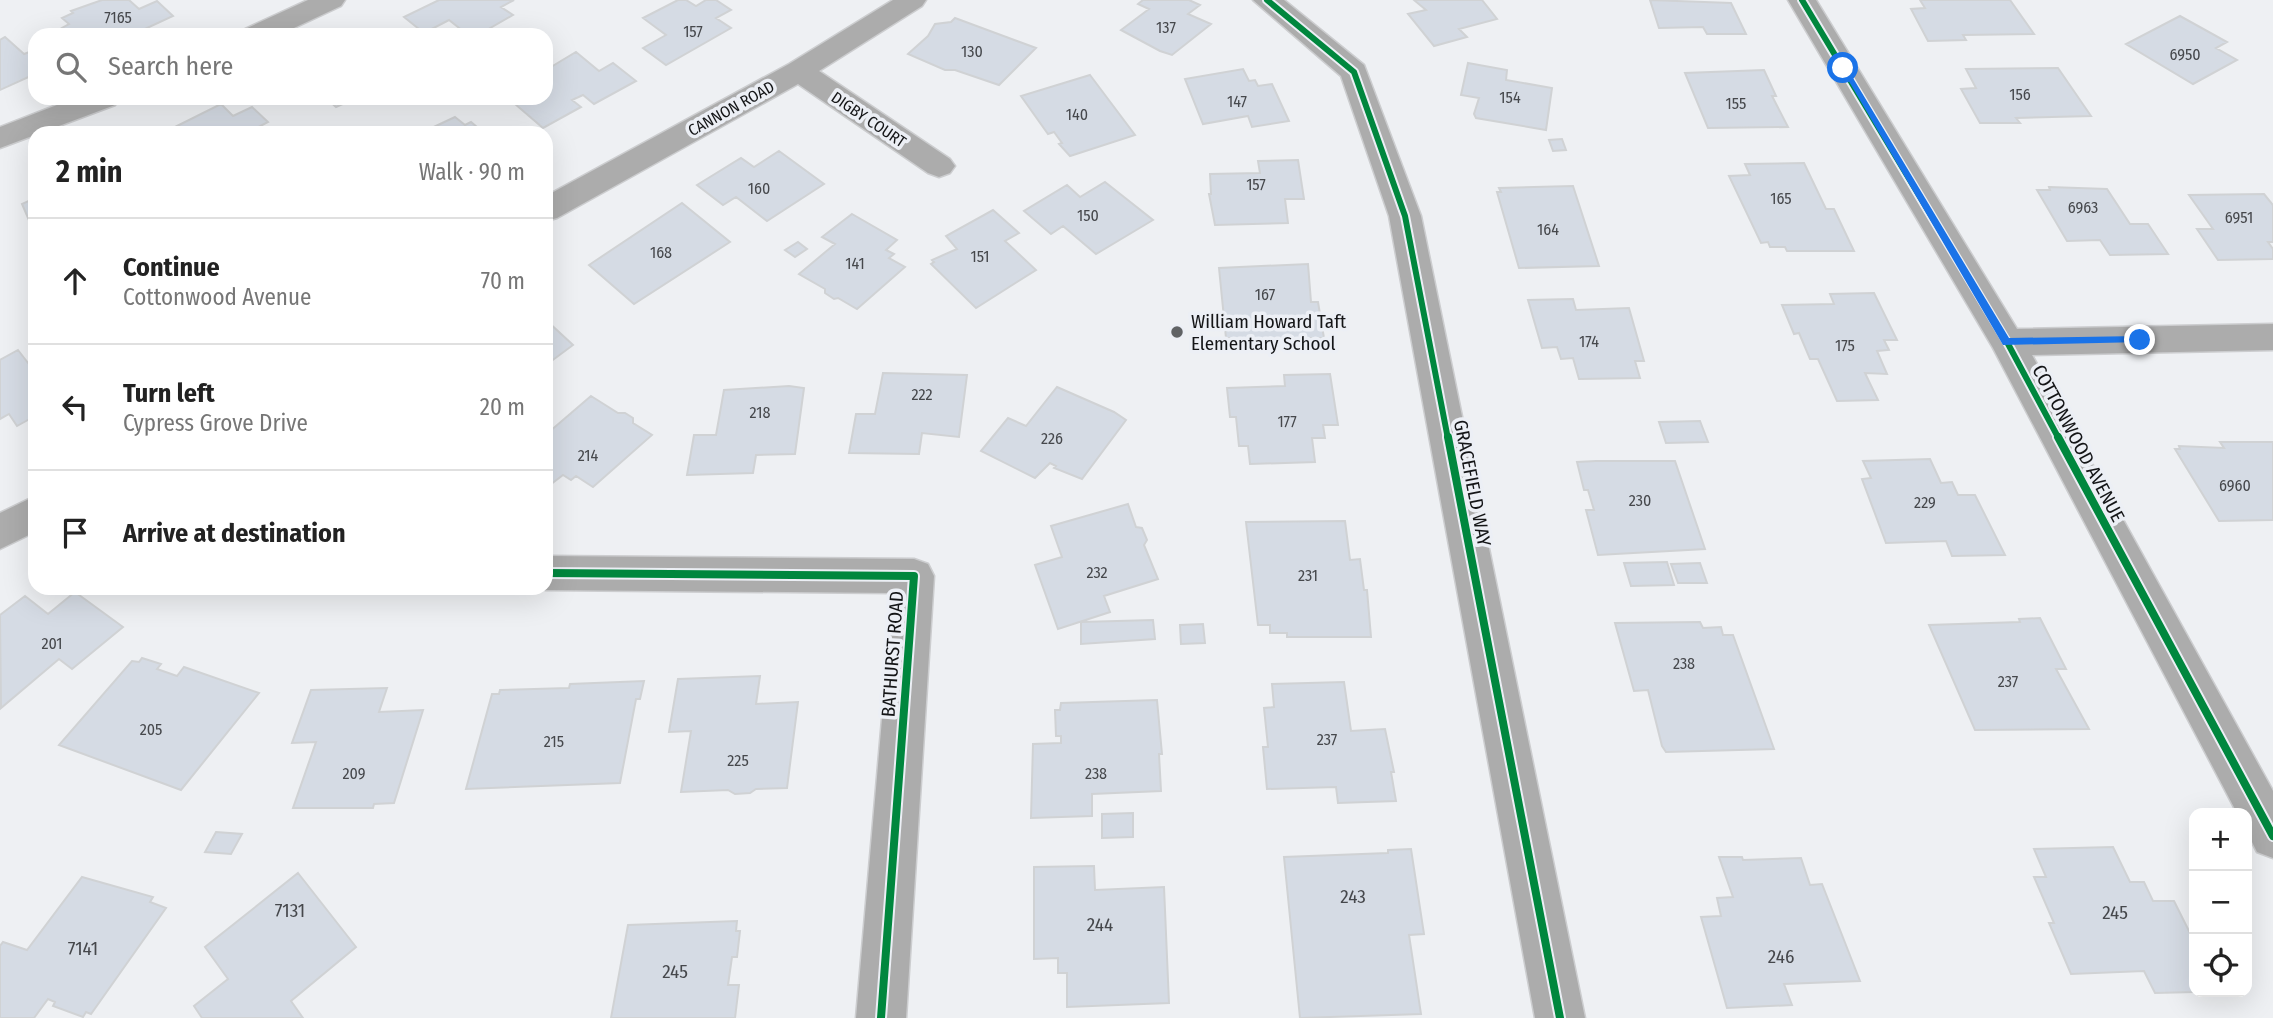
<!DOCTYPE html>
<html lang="en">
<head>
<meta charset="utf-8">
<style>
	body { margin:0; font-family:"Fira Sans Condensed",sans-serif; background:#f6f6f6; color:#222 }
	.controls { position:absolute; right:21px; bottom:21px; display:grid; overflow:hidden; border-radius:14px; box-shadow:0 7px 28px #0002 }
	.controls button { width:63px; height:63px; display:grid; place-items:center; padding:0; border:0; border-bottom:2px solid #e0e0e0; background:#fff; color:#222; font:35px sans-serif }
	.stop { position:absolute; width:21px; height:21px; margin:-16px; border:5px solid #1a73e8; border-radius:50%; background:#fff }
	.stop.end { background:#1a73e8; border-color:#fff; box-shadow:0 2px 7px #0008 }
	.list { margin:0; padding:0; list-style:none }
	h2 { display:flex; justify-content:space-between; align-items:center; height:91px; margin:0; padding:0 28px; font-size:30px }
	h2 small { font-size:23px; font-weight:400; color:#767676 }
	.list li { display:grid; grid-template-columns:46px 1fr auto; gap:21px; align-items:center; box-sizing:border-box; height:126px; padding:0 28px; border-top:2px solid #e0e0e0 }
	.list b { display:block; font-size:26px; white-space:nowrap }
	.list p { margin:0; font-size:23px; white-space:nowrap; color:#767676 }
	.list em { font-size:23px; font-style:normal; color:#767676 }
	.icon { flex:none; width:38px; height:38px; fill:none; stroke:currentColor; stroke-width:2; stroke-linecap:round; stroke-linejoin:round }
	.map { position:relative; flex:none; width:2273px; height:1018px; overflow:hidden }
	.search { position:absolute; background:#fff; box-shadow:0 7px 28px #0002; left:28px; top:28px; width:525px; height:77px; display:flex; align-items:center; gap:18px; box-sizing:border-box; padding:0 24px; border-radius:21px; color:#767676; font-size:26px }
	.panel { position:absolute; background:#fff; box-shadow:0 7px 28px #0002; left:28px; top:126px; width:525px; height:469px; border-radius:21px }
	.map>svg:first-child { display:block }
</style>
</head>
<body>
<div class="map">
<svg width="2273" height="1018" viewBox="0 0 2273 1018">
	<rect width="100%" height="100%" fill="#eef0f3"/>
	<path fill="#d5dbe4" stroke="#d0d2d4" stroke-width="2" d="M102 0H129L139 9 157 1 173 16 132 35H119L115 31 108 35H70L62 28 69 24 62 18 73 13 71 11Z
		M439 0H514L501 7 513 15 478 35H468L449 20 424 33 404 17Z
		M678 0H686L696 6 706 0H716L731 10 716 18 731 28 666 65 643 48 666 35 643 18Z
		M1143 0H1189L1200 5 1188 14 1211 24 1172 55 1160 51 1121 30 1149 9 1138 4Z
		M1414 0H1482L1497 19 1459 29 1467 37 1434 46 1408 14 1426 10Z
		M1650 0 1731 3 1746 34H1707L1703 27 1659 28Z
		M1920 0H2010L2034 34 1963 35 1966 40 1928 41 1911 9 1925 8Z
		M2180 16 2227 42 2216 48 2237 60 2193 84 2126 44Z
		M955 18 1036 48 999 85 955 70H945L908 54 928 36 935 24 951 22Z
		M5 37 24 54 35 50V74L0 90V40Z
		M576 52 599 71 613 63 636 81 594 104 583 95 572 100 581 107 543 128 508 98H546V70Z
		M1468 63 1507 70 1506 80 1552 88 1546 130 1476 118 1474 114 1479 98 1461 95Z
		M2058 68 2091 116 2016 118 2020 123H1980L1961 89 1976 88 1966 69Z
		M1243 69 1249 81 1255 80 1258 86 1272 84 1289 121 1252 127 1248 116 1203 124 1185 79Z
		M1764 70 1776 96H1772L1788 127 1708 128 1685 73Z
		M1090 75 1135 135 1070 156 1059 144 1062 143 1054 132 1048 134 1021 96Z
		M317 98H356L336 107 326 98 320 101Z
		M221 104 233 116 252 107 268 122 247 133H163Z
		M455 117 465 125 471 122 484 133H421Z
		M1562 139 1566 150 1553 151 1549 140Z
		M779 151 824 184 767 221 736 197 723 205 697 185 741 158 754 167Z
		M1298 160 1304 199H1285L1288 223 1215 225 1209 194H1211L1210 174 1260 173 1258 161Z
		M1804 163 1826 209H1834L1854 251H1787L1785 247H1770L1768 242 1761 243 1729 176 1750 175 1745 164Z
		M1105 182 1153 220 1096 254 1063 226 1051 234 1024 211 1067 185 1080 197Z
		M1573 186 1599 266 1519 268 1497 192H1501L1499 188Z
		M2049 187 2107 189 2130 224H2148L2168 254 2110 255 2100 240 2067 241 2037 190H2050Z
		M2264 194 2273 205V242H2268L2273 249V259L2218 260 2197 229H2213L2189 195Z
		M35 198V232H34L22 204Z
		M682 203 730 242 634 304 589 265Z
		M993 210 1019 233 1005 241 1036 270 976 308 931 264 934 262 932 260 957 249 946 236Z
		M852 214 897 240 886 250 894 254 889 258 905 267 857 309 838 298 834 299 825 293V289L799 274 835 244 822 237Z
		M798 242 807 249 795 257 785 250Z
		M1308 264 1311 302H1318L1324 338H1226L1219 268Z
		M1874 293 1897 340H1884L1889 350 1877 351 1887 374 1865 373 1878 400 1837 401 1818 359H1810L1799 333 1794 334 1782 305 1834 304 1830 294Z
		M1573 299 1576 310 1629 308 1644 361H1635L1640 378 1579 379 1573 358 1561 359 1557 347 1542 348 1528 300Z
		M546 320 573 345 546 365Z
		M18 350 35 372V416L17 426 9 414 0 419V360Z
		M883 373 967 375 959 437 922 433 919 454 849 453 856 414H875Z
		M1330 374 1338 425H1323L1325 438H1312L1315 462 1250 464 1248 446H1239L1236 417H1230L1227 388 1285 386 1284 375Z
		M789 386 804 388 795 454 756 455 753 473 687 475 694 435H716L724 390Z
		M1057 387 1114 412 1126 420 1082 479 1054 468 1056 466 1050 463 1035 478 981 451 1008 418 1026 426Z
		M591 396 618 413H625L633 418V423L652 435 593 487 576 476 571 480 563 475 546 488V430L549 432Z
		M1700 421 1708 442 1666 443 1659 422Z
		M2220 442H2273V520L2219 521 2175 449H2180L2179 446 2224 448Z
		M1930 459 1941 483 1952 482 1958 495H1975L2005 555 1952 556 1946 541 1886 543 1862 479 1871 478 1863 461Z
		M1596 461H1675L1705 549 1598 555 1586 510H1594L1588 490H1584L1577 462Z
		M1128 504 1136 527 1142 528 1147 540 1144 545 1158 579 1104 596 1110 612 1058 629 1035 565 1062 557 1051 526Z
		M1345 521 1350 560 1360 559 1364 590H1367L1371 637H1287V633H1270V625H1258L1246 522Z
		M1667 562 1674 585 1631 586 1624 563Z
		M1700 563 1707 583H1678L1671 564Z
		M75 592 123 627 72 669 59 659 1 708 0 615 25 596 48 614Z
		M2040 618 2066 669H2056L2089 729 1975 730 1929 625 2020 622 2019 619Z
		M1153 620 1155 639 1081 644V622Z
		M1700 622 1703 628 1721 627 1723 635H1733L1774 749 1666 752 1662 746 1648 690 1634 691 1615 623Z
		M1203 624 1205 643 1181 644 1180 625Z
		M142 658 161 664 157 669 177 676 184 667 259 693 181 790 59 745 132 661 139 662Z
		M760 676 756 704 798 702 787 788 756 789 750 793 735 794 728 790 681 792 691 731 669 732 678 679Z
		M644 681 640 699H636L620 783 466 789 492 694H499L500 690 569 688 570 684Z
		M1344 682 1351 731 1385 729 1394 772H1391L1396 801 1338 803 1336 787 1267 789 1263 747H1268L1264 708 1274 707 1272 684Z
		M387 688 379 712 423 710 394 803 374 804 373 808H293L316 742 292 743 311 690Z
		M1157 700 1162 754H1159L1161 791 1092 794V816L1031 818 1033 744 1061 743V736H1056L1055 710H1060L1061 703Z
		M1133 813V837L1102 838V814Z
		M216 832 242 834 231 854 205 852Z
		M2113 847 2130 882H2144L2153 901H2174L2194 941V992L2155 993 2144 971 2071 974 2049 923H2054L2034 877H2046L2034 849Z
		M1411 849 1424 934 1409 935 1421 1014 1300 1018 1284 857 1388 853V850Z
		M1719 857H1742L1743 860 1801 858 1810 885 1822 884 1860 981 1784 984 1792 1005 1727 1008 1701 917 1721 916 1717 898 1733 897Z
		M1094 866 1095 890 1164 887 1169 1003 1067 1007V973H1058V958L1034 959V867Z
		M298 873 356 947 291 1001 303 1018H202L194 1006 228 979 205 947Z
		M82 877 153 897 150 902 166 908 91 1014 86 1012 83 1017 53 1006 55 1002 48 999 34 1018H0V946L3 942 27 950Z
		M737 921 736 931H740L737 957H732L728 985H739L735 1018H611L628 925Z"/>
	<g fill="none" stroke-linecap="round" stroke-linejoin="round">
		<g stroke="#cccdcf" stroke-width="3">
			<path id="street" d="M308 0H345L341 6 279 35H241L245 29Z
				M893 0H926L922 6 819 71 950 159 955 166 950 173 939 177 928 173 798 84 557 218 546 221V196L789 64Z
				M1253 0H1284L1364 65 1421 216 1585 1018H1535L1389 216 1341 76Z
				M1788 0H1816L2017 329 2273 324V350L2032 355 2273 791V858L2257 852 2247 832V813H2237L1993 348Z
				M75 98H119L115 105 0 148V127Z
				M35 496V532L0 549V513Z
				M546 556 914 559 928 564 934 576 906 1018H856L893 593 546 590 540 588H546Z"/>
		</g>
		<use href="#street" fill="#acacac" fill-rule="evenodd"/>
		<g stroke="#eceff5" stroke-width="10">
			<path id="cycleway-far1" d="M1267 0 1354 72 1405 216 1448 439
				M1802 0 2007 342 2059 439"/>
		</g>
		<g stroke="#eceff5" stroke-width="12">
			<path id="cycleway" d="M1448 437 1560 1018
				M2058 437 2273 836
				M546 573 914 576 881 1018"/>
		</g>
		<use href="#cycleway-far1" stroke="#00873e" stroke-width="6"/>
		<use href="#cycleway" stroke="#00873e" stroke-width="8"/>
	</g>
	<path fill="#1a73e8" d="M1840 66 1847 68 2009 338 2140 336 2143 337V342L2003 345Z"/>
	<circle fill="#606264" stroke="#eceff5" stroke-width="2.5" cx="1177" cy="332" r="7"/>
	<g text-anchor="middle" stroke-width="7" stroke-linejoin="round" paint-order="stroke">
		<g font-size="16" fill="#46484c">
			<text x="118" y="23">7165</text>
			<text x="1166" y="33">137</text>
			<text x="693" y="37">157</text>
			<text x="972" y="57">130</text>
			<text x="2185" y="60">6950</text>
			<text x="2020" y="100">156</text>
			<text x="1510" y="103">154</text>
			<text x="1237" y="107">147</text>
			<text x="1736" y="109">155</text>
			<text x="1077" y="120">140</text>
			<text x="1256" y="190">157</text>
			<text x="759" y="194">160</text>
			<text x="1781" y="204">165</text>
			<text x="2083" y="213">6963</text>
			<text x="1088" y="221">150</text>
			<text x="2239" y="223">6951</text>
			<text x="1548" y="235">164</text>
			<text x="661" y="258">168</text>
			<text x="980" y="262">151</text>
			<text x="855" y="269">141</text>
			<text x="1265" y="300">167</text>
			<text x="1589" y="347">174</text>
			<text x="1845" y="351">175</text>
			<text x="922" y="400">222</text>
			<text x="760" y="418">218</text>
			<text x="1287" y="427">177</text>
			<text x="1052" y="444">226</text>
			<text x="588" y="461">214</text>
			<text x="2235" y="491">6960</text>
			<text x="1640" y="506">230</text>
			<text x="1925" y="508">229</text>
			<text x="1097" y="578">232</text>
			<text x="1308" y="581">231</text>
			<text x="52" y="649">201</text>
			<text x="1684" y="669">238</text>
			<text x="2008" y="687">237</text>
			<text x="151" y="735">205</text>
			<text x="1327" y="745">237</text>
			<text x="554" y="747">215</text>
			<text x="738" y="766">225</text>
			<text x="354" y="779">209</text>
			<text x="1096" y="779">238</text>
		</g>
		<g font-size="16" fill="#141517" stroke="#eceff5">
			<text transform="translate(731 108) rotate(-29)" y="6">CANNON ROAD</text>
			<text transform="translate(869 119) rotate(34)" y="6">DIGBY COURT</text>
		</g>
		<g font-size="19" fill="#141517" stroke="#eceff5" text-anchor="start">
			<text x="1191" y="328">William Howard Taft<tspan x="1191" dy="22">Elementary School</tspan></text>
		</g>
		<g font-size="19" fill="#141517" stroke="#eceff5">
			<text transform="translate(2079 443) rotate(62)" y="7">COTTONWOOD AVENUE</text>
			<text transform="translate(1473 483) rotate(79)" y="7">GRACEFIELD WAY</text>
			<text transform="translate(892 654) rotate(-86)" y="7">BATHURST ROAD</text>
		</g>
		<g font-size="19" fill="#46484c">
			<text x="1353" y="903">243</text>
			<text x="290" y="917">7131</text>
			<text x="2115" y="919">245</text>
			<text x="1100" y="931">244</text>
			<text x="83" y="955">7141</text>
			<text x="1781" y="963">246</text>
			<text x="675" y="978">245</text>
		</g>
	</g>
</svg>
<div class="controls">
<button>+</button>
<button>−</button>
<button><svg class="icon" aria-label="locate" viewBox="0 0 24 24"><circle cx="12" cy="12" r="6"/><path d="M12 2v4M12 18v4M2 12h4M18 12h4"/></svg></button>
</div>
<div class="stop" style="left:1843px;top:68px"></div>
<div class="stop end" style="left:2140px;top:340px"></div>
<div class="search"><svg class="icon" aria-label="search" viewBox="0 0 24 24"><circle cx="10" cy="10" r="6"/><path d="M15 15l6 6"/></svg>Search here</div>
<section class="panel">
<h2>2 min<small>Walk · 90 m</small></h2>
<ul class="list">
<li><svg class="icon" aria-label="ahead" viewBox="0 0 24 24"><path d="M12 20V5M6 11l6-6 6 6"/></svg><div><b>Continue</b><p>Cottonwood Avenue</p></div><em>70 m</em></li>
<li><svg class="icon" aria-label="left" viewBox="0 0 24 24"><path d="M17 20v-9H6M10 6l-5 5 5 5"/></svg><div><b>Turn left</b><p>Cypress Grove Drive</p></div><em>20 m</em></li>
<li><svg class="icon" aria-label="arrive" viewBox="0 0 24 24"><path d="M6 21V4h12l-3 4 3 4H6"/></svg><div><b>Arrive at destination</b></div></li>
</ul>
</section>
</div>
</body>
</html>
